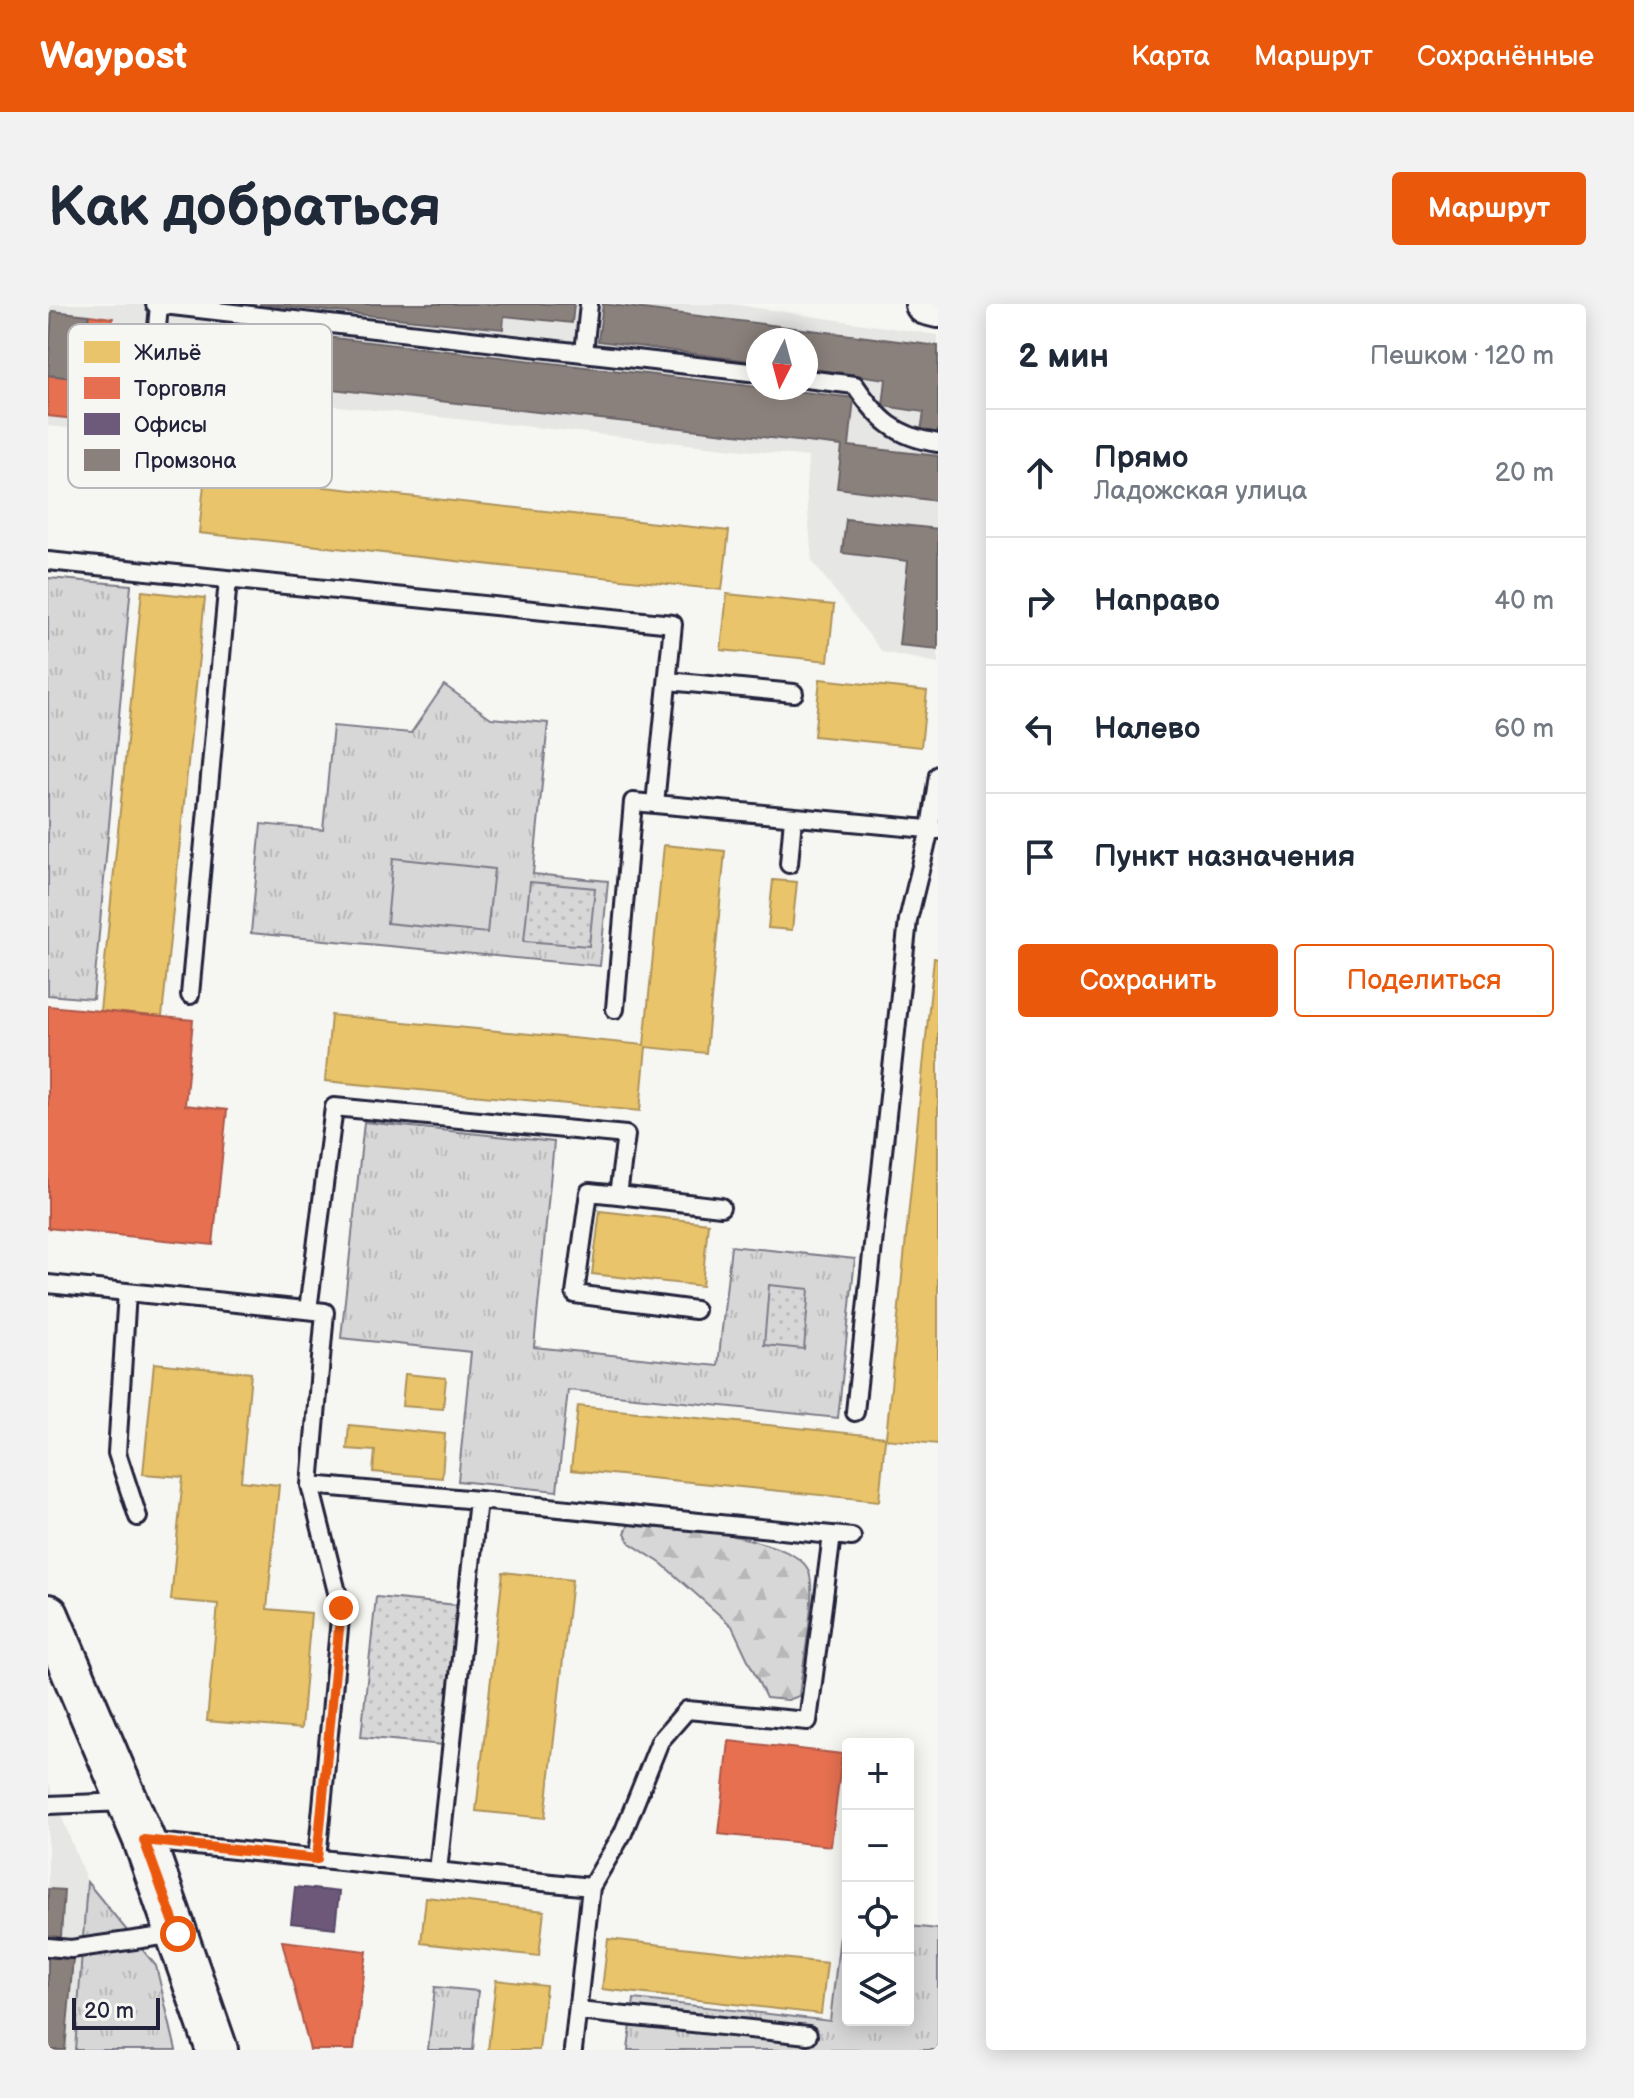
<!DOCTYPE html>
<html lang="ru">
<head>
<meta charset="utf-8">
<style>
	body { margin:0; font-family:"Balsamiq Sans",sans-serif; background:#f2f2f3; color:#1f2937 }
	.controls { position:absolute; right:24px; bottom:24px; display:grid; overflow:hidden; border-radius:8px; box-shadow:0 4px 20px #0003 }
	.controls button { width:72px; height:72px; display:grid; place-items:center; padding:0; border:0; border-bottom:2px solid #e0e1e3; background:#fff; color:#1f2937; font:40px sans-serif }
	.compass { position:absolute; left:698px; top:24px; width:72px; height:72px; border-radius:50%; background:#fff; box-shadow:0 4px 20px #0003; rotate:186deg }
	.scale { position:absolute; left:24px; bottom:20px; width:88px; box-sizing:border-box; padding-left:8px; border:4px solid #22223b; border-top:0; font-size:22px; line-height:28px; white-space:nowrap; color:#22223b; -webkit-text-stroke:6px #f6f6f2; paint-order:stroke }
	.stop { position:absolute; width:24px; height:24px; margin:-18px; border:6px solid #ea580c; border-radius:50%; background:#fff }
	.stop.end { background:#ea580c; border-color:#fff; box-shadow:0 2px 8px #0008 }
	.list { margin:0; padding:0; list-style:none }
	h2 { display:flex; justify-content:space-between; align-items:center; height:104px; margin:0; padding:0 32px; font-size:34px }
	h2 small { font-size:26px; font-weight:400; color:#747a83 }
	.list li { display:grid; grid-template-columns:52px 1fr auto; gap:24px; align-items:center; box-sizing:border-box; height:128px; padding:0 32px; border-top:2px solid #e0e1e3 }
	.list b { display:block; font-size:30px; white-space:nowrap }
	.list p { margin:0; font-size:26px; white-space:nowrap; color:#747a83 }
	.list em { font-size:26px; font-style:normal; color:#747a83 }
	.actions { display:flex; gap:16px; padding:24px 32px }
	.actions a { flex:1; padding:18px 0; border:2px solid #ea580c; border-radius:8px; text-align:center; font-size:28px; color:#ea580c }
	.actions .main { background:#ea580c; color:#fff }
	.icon { flex:none; width:44px; height:44px; fill:none; stroke:currentColor; stroke-width:2; stroke-linecap:round; stroke-linejoin:round }
	.map { position:relative; flex:none; width:890px; height:1746px; overflow:hidden; border-radius:8px }
	header { display:flex; align-items:center; gap:48px; box-sizing:border-box; height:112px; padding:0 40px; background:#ea580c; color:#fff }
	header strong { font-size:38px }
	nav { display:flex; gap:44px; margin-inline-start:auto; font-size:28px }
	.intro { display:flex; align-items:center; justify-content:space-between; box-sizing:border-box; height:192px; padding:0 48px }
	h1 { margin:0; font-size:56px }
	.button { padding:20px 36px; border-radius:8px; background:#ea580c; color:#fff; font-size:28px; font-weight:700 }
	main { display:flex; gap:48px; padding:0 48px }
	aside { flex:1; background:#fff; border-radius:8px; box-shadow:0 4px 20px #0003 }
	.map>svg:first-child { display:block }
</style>
</head>
<body>
<header>
<strong>Waypost</strong>
<nav><a>Карта</a><a>Маршрут</a><a>Сохранённые</a></nav>
</header>
<div class="intro"><h1>Как добраться</h1><a class="button">Маршрут</a></div>
<main>
<div class="map">
<svg width="890" height="1746" viewBox="0 0 890 1746">
	<defs>
		<pattern id="grass-tufts" width="24" height="20" patternUnits="userSpaceOnUse" patternTransform="scale(2)"><rect width="24" height="20" fill="#d7d7d7"/><path d="M3 7l-1-3M5 7V3M7 7l1-3M15 17l-1-3M17 17v-4M19 17l1-3" fill="none" stroke="#b8b8b9"/></pattern>
		<pattern id="forest-firs" width="22" height="20" patternUnits="userSpaceOnUse" patternTransform="scale(2)"><rect width="22" height="20" fill="#d7d7d7"/><path d="M5 1l3.5 6h-7zM16 11l3.5 6h-7z" fill="#b8b8b9"/></pattern>
		<pattern id="park-dots" width="8" height="8" patternUnits="userSpaceOnUse" patternTransform="scale(2)"><rect width="8" height="8" fill="#d7d7d7"/><path d="M2 2h.1M6 6h.1" fill="none" stroke="#b8b8b9" stroke-width="1.8" stroke-linecap="round"/></pattern>
	</defs>
	<rect width="100%" height="100%" fill="#f6f6f2"/>
	<filter id="ink" filterUnits="userSpaceOnUse"><feTurbulence type="fractalNoise" baseFrequency=".0125" numOctaves="2"/><feDisplacementMap in="SourceGraphic" scale="16" xChannelSelector="R" yChannelSelector="G"/><feConvolveMatrix kernelMatrix="1 2 1 2 8 2 1 2 1" color-interpolation-filters="sRGB"/></filter>
	<g filter="url(#ink)">
		<path fill="#e6e6e4" fill-rule="evenodd" d="M0 0H683L890 31V359L834 348 764 257 758 183 760 153 187 91 134 137 0 122ZM710 36H758V84H710Z
			M0 1477 39 1578 27 1746H0Z"/>
		<path fill="url(#grass-tufts)" stroke="#7c7c89" stroke-width="2" d="M0 274 83 281 45 695 0 691Z
			M396 381 443 414 500 419 485 570 560 577 552 662 203 629 213 520 275 526 285 422 363 429Z
			M316 818 506 838 486 1043 670 1062 683 942 807 955 790 1114 520 1086 509 1187 410 1177 423 1048 293 1034Z
			M39 1578 108 1662 128 1746H27Z
			M860 1622 890 1625V1746H580L586 1695 782 1717 793 1623H800V1716H860Z
			M387 1683 430 1687 425 1746H380Z"/>
		<path fill="url(#forest-firs)" stroke="#7c7c89" stroke-width="2" d="M581 1220C615 1220 751 1233 761 1268 769 1292 754 1364 751 1392L740 1396 718 1394 684 1322 614 1260 582 1239 577 1229Z"/>
		<path fill="url(#park-dots)" stroke="#7c7c89" stroke-width="2" d="M482 578 547 584 541 642 476 637Z
			M721 981 761 985 756 1045 716 1041Z
			M328 1293 409 1301 395 1441 313 1433Z"/>
		<path fill="#d7d7d7" stroke="#7c7c89" stroke-width="2" d="M345 554 446 565 439 629 339 619Z"/>
		<path fill="#e9c46a" stroke="#ad935c" stroke-width="2" d="M157 170 681 227 674 286 151 229Z
			M94 287 157 294 114 713 52 707Z
			M679 290 786 301 780 357 673 346Z
			M772 375 879 387 873 443 766 432Z
			M616 541 677 547 658 749 598 743 592 807 277 777 283 711 596 741Z
			M725 576 749 578 744 626 720 624Z
			M886 654 890 655V1140L837 1135 831 1197 523 1166 530 1102 838 1133Z
			M552 907 660 919 654 982 544 970Z
			M106 1059 203 1069 193 1177 231 1181 219 1305 263 1309 253 1425 159 1417 170 1300 123 1296 135 1173 95 1170Z
			M357 1070 398 1074 395 1105 354 1102Z
			M301 1121 397 1130 394 1174 325 1168 327 1147 299 1145Z
			M455 1268 524 1276 497 1514 428 1507Z
			M378 1593 496 1607 491 1652 373 1639Z
			M560 1635 779 1659 773 1710 554 1685Z
			M448 1676 498 1682 491 1746H440Z"/>
		<path fill="#e76f51" stroke="#ac584a" stroke-width="2" d="M41 11 65 14 58 79 125 87 121 125 0 112V71L34 75Z
			M0 702 145 716 137 801 179 806 165 941 0 924Z
			M681 1437 794 1450 783 1542 671 1530Z
			M234 1637 319 1647 306 1746H262Z"/>
		<path fill="#6d597a" stroke="#564867" stroke-width="2" d="M247 1583 291 1588 287 1624 243 1619Z"/>
		<path fill="#8a817c" stroke="#6b6468" stroke-width="2" d="M211 0H526L524 19 456 12 455 25Z
			M555 0 890 42V129L873 127 876 108 835 102 838 75 758 64V36H710V58L550 37Z
			M4 7 41 11 34 75 0 71Z
			M199 24 806 94 801 142 890 152V197L789 184 794 142 194 75 133 126 121 125 125 87 137 88Z
			M798 215 890 225V345L851 341 860 257 794 249Z
			M0 1585 16 1586 13 1633 0 1632Z
			M0 1653 25 1655 17 1746H0Z"/>
		<g fill="none" stroke-linecap="round" stroke-linejoin="round">
			<g stroke="#22223b" stroke-width="22">
				<path id="service" d="M107 0 710 69
					M536 49 541 0
					M106 62 111 0
					M758 75 807 81C830 115 848 133 890 139
					M0 257 625 320 607 500 890 526
					M620 377 746 389
					M741 560 745 514
					M142 691 180 276
					M567 705 585 498 607 500
					M570 891 673 903
					M0 980 277 1008 262 1181 430 1196 390 1567
					M79 988 69 1149 90 1213
					M260 1006 286 803 578 831 570 891 541 888 527 990 647 1006
					M807 1108 860 616 882 525 890 471
					M262 1181 293 1304 269 1555
					M430 1196 804 1233
					M0 1501 78 1498
					M99 1537 543 1583
					M0 1643 23 1645 129 1630
					M530 1707 760 1731
					M525 1746 543 1583 575 1529 612 1437 639 1406 760 1417 784 1231"/>
			</g>
			<g stroke="#22223b" stroke-width="46">
				<path id="tertiary" d="M878 0 890 3
					M0 1311 96 1536 169 1746"/>
			</g>
			<use href="#service" stroke="#f6f6f2" stroke-width="16"/>
			<use href="#tertiary" stroke="#f6f6f2" stroke-width="40"/>
		</g>
	</g>
	<g fill="none" stroke-linecap="round" stroke-linejoin="round" filter="url(#ink)">
		<path stroke="#ea580c" stroke-width="10" d="M130 1630 96 1536 269 1555 293 1304"/>
	</g>
	<rect x="20" y="20" width="264" height="164" rx="12" fill="#f6f6f2" stroke="#b6b6bb" stroke-width="2"/>
	<rect x="36" y="37" width="36" height="22" fill="#e9c46a"/>
	<rect x="36" y="73" width="36" height="22" fill="#e76f51"/>
	<rect x="36" y="109" width="36" height="22" fill="#6d597a"/>
	<rect x="36" y="145" width="36" height="22" fill="#8a817c"/>
	<g font-size="22" fill="#22223b">
		<text x="86" y="56">Жильё</text>
		<text x="86" y="92">Торговля</text>
		<text x="86" y="128">Офисы</text>
		<text x="86" y="164">Промзона</text>
	</g>
</svg>
<div class="controls">
<button>+</button>
<button>−</button>
<button><svg class="icon" aria-label="locate" viewBox="0 0 24 24"><circle cx="12" cy="12" r="6"/><path d="M12 2v4M12 18v4M2 12h4M18 12h4"/></svg></button>
<button><svg class="icon" aria-label="layers" viewBox="0 0 24 24"><path d="M12 4l9 5-9 5-9-5zM3 14l9 5 9-5"/></svg></button>
</div>
<svg class="compass" viewBox="-18 -18 36 36"><path d="M0-13l5 13h-10z" fill="#e53935"/><path d="M0 13l5-13h-10z" fill="#747a83"/></svg>
<div class="scale">20 m</div>
<div class="stop" style="left:130px;top:1630px"></div>
<div class="stop end" style="left:293px;top:1304px"></div>
</div>
<aside>
<h2>2 мин<small>Пешком · 120 m</small></h2>
<ul class="list">
<li><svg class="icon" aria-label="ahead" viewBox="0 0 24 24"><path d="M12 20V5M6 11l6-6 6 6"/></svg><div><b>Прямо</b><p>Ладожская улица</p></div><em>20 m</em></li>
<li><svg class="icon" aria-label="right" viewBox="0 0 24 24"><path d="M7 20v-9h11M14 6l5 5-5 5"/></svg><div><b>Направо</b></div><em>40 m</em></li>
<li><svg class="icon" aria-label="left" viewBox="0 0 24 24"><path d="M17 20v-9H6M10 6l-5 5 5 5"/></svg><div><b>Налево</b></div><em>60 m</em></li>
<li><svg class="icon" aria-label="arrive" viewBox="0 0 24 24"><path d="M6 21V4h12l-3 4 3 4H6"/></svg><div><b>Пункт назначения</b></div></li>
</ul>
<div class="actions"><a class="main">Сохранить</a><a>Поделиться</a></div>
</aside>
</main>
</body>
</html>
